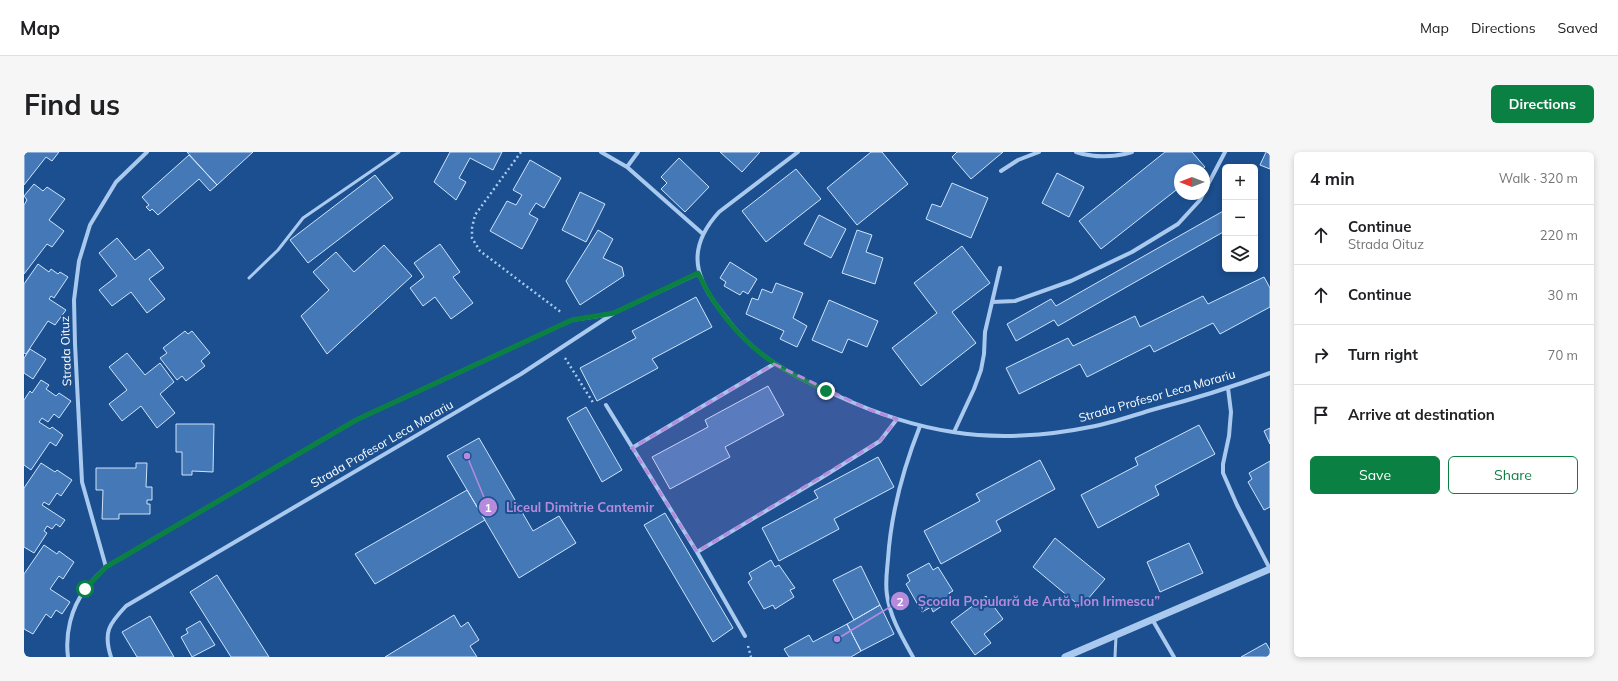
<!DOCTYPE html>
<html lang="en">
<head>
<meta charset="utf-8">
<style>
	body { margin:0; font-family:Mulish,sans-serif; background:#f6f6f6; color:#202124 }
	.controls { position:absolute; right:12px; top:12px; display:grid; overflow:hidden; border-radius:6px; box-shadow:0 2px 6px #0003 }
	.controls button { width:36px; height:36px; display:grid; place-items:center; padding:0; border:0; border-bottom:1px solid #e0e0e0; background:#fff; color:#202124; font:20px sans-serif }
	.compass { position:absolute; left:1150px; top:12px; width:36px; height:36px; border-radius:50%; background:#fff; box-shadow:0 2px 6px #0003; rotate:270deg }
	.stop { position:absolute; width:12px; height:12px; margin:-9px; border:3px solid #0b8043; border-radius:50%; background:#fff }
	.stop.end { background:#0b8043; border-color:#fff; box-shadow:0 1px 4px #0008 }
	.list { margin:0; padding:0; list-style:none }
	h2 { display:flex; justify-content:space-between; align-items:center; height:52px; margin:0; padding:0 16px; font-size:17px }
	h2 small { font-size:13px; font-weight:400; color:#757577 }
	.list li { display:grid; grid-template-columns:26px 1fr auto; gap:12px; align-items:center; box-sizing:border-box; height:60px; padding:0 16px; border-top:1px solid #e0e0e0 }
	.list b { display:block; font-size:15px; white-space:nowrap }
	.list p { margin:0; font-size:13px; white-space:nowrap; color:#757577 }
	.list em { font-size:13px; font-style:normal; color:#757577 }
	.actions { display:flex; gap:8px; padding:12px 16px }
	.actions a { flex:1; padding:9px 0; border:1px solid #0b8043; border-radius:6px; text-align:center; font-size:14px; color:#0b8043 }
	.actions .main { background:#0b8043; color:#fff }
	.icon { flex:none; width:22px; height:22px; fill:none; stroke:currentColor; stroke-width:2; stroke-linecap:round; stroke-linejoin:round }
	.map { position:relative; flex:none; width:1246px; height:505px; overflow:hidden; border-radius:6px }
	header { display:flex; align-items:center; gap:24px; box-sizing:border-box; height:56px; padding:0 20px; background:#fff; border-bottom:1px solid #e0e0e0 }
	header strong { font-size:19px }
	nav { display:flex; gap:22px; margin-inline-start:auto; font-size:14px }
	.intro { display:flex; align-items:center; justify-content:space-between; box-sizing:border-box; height:96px; padding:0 24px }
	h1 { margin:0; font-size:28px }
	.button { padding:10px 18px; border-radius:6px; background:#0b8043; color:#fff; font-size:14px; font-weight:700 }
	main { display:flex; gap:24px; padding:0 24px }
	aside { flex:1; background:#fff; border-radius:6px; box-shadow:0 2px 6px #0003 }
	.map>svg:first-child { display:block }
</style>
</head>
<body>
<header>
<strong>Map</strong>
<nav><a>Map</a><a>Directions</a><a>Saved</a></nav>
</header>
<div class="intro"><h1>Find us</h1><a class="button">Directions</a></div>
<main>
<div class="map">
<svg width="1246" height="505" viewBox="0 0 1246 505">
	<rect width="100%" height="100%" fill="#1b4f8f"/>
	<path fill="#4478b7" stroke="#cfe3fa" d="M0 0H35L28 9 22 5 0 33Z
		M163 0H229L193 33Z
		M426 0H478L469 18 446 6 435 26 442 30 432 48 410 30Z
		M696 0H736L718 20Z
		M847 0H858L884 32 833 73 803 36Z
		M933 0H979L947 27 928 5Z
		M1141 0H1168L1181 15 1177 18H1156V35L1077 97 1055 69Z
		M1242 0H1246V17L1236 13Z
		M165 3 193 33 186 39 175 27 134 63 128 57 126 59 122 55 125 53 118 45Z
		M655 6 685 35 661 60 637 37 643 31 637 25Z
		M506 8 537 26 520 56 512 51 505 62 514 67 498 97 466 79 483 49 492 53 498 43 489 38Z
		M772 17 797 47 742 90 718 59Z
		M1033 21 1060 35 1045 65 1018 51Z
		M351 23 369 46 284 111 266 88Z
		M928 31 964 46 947 86 902 67 908 52 917 55Z
		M10 32 19 39 23 35 41 47 25 68 40 79 28 95 23 92 0 122V53L3 48 0 44Z
		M556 40 581 52 562 90 538 78Z
		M1201 58V79L1034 174 1030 168 992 189 983 172 1027 147 1032 154Z
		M795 63 822 77 807 106 780 92Z
		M574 78 589 87 579 106 598 115 600 124 556 153 542 129Z
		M833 78 848 83 842 100 859 106 851 132 818 121Z
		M93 86 111 108 125 97 140 116 125 127 141 147 123 161 107 140 88 154 75 138 93 124 75 101Z
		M416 92 436 120 429 125 449 151 427 167 411 145 399 154 386 136 400 125 390 111Z
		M360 93 388 124 303 202 277 164 305 138 289 120 312 100 330 120Z
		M938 94 966 131 928 160 952 191 897 234 868 196 913 161 890 131Z
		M706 110 733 127 724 142 719 139 716 143 700 134 702 130 696 126Z
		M14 112 25 120 27 117 34 122 36 120 44 125 30 146 27 144 25 147 42 158 31 173 24 169 2 202 0 201V132Z
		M1240 125 1246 136V155L1196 182 1189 171 1130 200 1126 193 1063 225 1056 212 995 242 982 216 1044 186 1049 194 1111 164 1116 175 1179 144 1184 152Z
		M752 131 779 141 769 166 783 174 773 195 756 187 760 179 722 162 728 146 734 148 738 137 748 141Z
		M672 145 688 175 628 207 634 216 573 249 556 216 612 186 608 179Z
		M805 148 854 169 843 195 824 187 818 201 788 188Z
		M161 179 164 182 168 179 186 201 177 209 181 214 162 229 158 224 153 228 136 206 143 201 139 196Z
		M6 197 22 207 9 227 0 221V206Z
		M103 201 121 223 136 211 150 230 136 242 151 261 133 276 117 254 98 269 85 252 103 238 85 215Z
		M17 228 25 233 22 237 32 244 35 241 47 249 35 266 30 262 24 270 18 266 15 270 26 277 28 275 39 283 32 294 26 290 7 318 0 313V248L6 239 8 241Z
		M744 234 760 263 701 295 706 305 646 337 628 305 684 275 681 268Z
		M562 255 598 318 578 330 543 266Z
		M152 272H190L189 320 168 319V323H158V300H152Z
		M1175 273 1191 302 1131 334 1135 343 1074 376 1057 343 1114 313 1111 306Z
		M1246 276V292L1240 279Z
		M455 286 509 379 535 364 552 391 495 426 423 304Z
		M854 305 870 335 810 367 815 377 755 409 738 376 794 346 790 339Z
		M1016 308 1031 337 972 369 977 379 917 412 900 379 956 349 952 342Z
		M1246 309V355L1240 358 1224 330 1228 327 1225 321Z
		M17 311 31 320 33 318 48 328 37 344 33 341 25 353 20 350 18 353 41 368 36 375 32 372 28 377 23 374 20 379 23 381 10 401 0 395V336Z
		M112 311H123L122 335H128V348H123V352H126V362H95V367H78L79 338H72V316H112Z
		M443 338 461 368 351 432 331 402Z
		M641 361 709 476 689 490 620 373Z
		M1031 386 1081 427 1057 455 1009 415Z
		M1165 391 1179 421 1136 440 1123 410Z
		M20 393 33 402 35 399 50 410 39 427 35 424 26 437 46 450 38 462 32 458 27 466 22 462 9 482 0 477V422Z
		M747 408 751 415 755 413 771 436 766 438 770 445 751 457 749 453 740 457 724 430 728 427 725 421Z
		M905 411 909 418 914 415 929 439 925 441 928 447 909 460 907 455 898 460 882 432 886 429 883 423Z
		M837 414 856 453 830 468 809 428Z
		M193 423 245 505H207L166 440Z
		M962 444 979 467 960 482 967 491 951 503 927 470Z
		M856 453 870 482 837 499 823 472Z
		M430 463 437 475 444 470 455 488 446 494 453 505H361Z
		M126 464 150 505H113L98 480Z
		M176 469 191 493 168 505 157 485 164 481 162 477Z
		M823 472 837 499 827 505H765L760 497 785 483 789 490Z
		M1242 491 1246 498V505H1217Z"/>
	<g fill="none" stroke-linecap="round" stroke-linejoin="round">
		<path stroke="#a9c9ee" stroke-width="2.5" stroke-dasharray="2 3" stroke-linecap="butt" d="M497 0 451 63 448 76V86L456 99 538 161
			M541 206 570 252
			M724 494 727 505"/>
		<path stroke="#a9c9ee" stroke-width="3" d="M225 126 254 98 279 66 375 0
			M1091 505 1092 484"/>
		<path stroke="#a9c9ee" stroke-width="4" d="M577 0 603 15 679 82
			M774 0 695 60C665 93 668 121 694 155 701 164 708 174 716 182 742 211 780 229 814 244 851 261 889 274 929 280 972 287 1023 284 1066 275 1088 271 1110 263 1131 257 1170 247 1208 235 1246 221
			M1052 0C1071 6 1088 6 1108 0
			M603 15 614 0
			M977 19 994 8 1015 0
			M1180 40 1201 0
			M968 150 991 149 1047 129 1108 100 1154 72 1176 48 1179 42
			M1204 236 1207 260 1205 284 1199 312V321L1213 353 1246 417
			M582 253 673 400 721 484
			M930 280 950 237 957 218 960 202 961 180 976 116
			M608 296 750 212
			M673 400 797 326 856 289 873 267
			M82 415 58 330 51 192 50 148 55 109 66 73 92 30 123 0
			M1128 467 1150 505
			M44 505C41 482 47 456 61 438 67 429 75 422 82 415L332 268 548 168 587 162
			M87 505C79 480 85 472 102 454L497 222 590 161 675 121
			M889 505C878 485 866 465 863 443 861 431 863 419 864 407 867 361 879 317 896 274"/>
		<path stroke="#a9c9ee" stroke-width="7" d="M1041 505 1246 417"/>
	</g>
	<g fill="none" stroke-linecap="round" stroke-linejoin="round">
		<path stroke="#0b8043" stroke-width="5" d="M61 437 82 415 332 268 548 168 590 161 674 121C691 156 717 189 750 211 766 222 785 230 802 239"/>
	</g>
	<path fill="#b68bdc" fill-opacity="0.2" stroke="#b68bdc" stroke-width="3" stroke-dasharray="8 5" stroke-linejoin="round" d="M750 212 846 258 873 267 856 289 673 400 608 296Z"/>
	<g text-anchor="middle" stroke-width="4" stroke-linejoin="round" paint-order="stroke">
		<g font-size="12" fill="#fff" stroke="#1b4f8f">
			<text transform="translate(42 199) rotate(-92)" y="4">Strada Oituz</text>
			<text transform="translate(1133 244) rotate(-16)" y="4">Strada Profesor Leca Morariu</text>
			<text transform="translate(358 292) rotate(-30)" y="4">Strada Profesor Leca Morariu</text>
		</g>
	</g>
	<path fill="none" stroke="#b68bdc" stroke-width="1.5" d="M443 304L464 355M813 487L876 449"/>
	<g fill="#b68bdc" stroke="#1b4f8f" stroke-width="1.5">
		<circle cx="443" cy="304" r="4"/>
		<circle cx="813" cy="487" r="4"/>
		<circle cx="464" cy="355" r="10"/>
		<circle cx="876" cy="449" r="10"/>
	</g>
	<g font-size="12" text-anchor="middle" font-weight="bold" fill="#fff">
		<text x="464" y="360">1</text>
		<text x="876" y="454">2</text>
	</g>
	<g font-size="13" text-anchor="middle" font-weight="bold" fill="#b68bdc" stroke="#1b4f8f" stroke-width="4" stroke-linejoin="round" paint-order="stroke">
		<text x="556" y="360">Liceul Dimitrie Cantemir</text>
		<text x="1015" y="454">Școala Populară de Artă „Ion Irimescu”</text>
	</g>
</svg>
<div class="controls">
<button>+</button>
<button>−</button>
<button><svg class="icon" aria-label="layers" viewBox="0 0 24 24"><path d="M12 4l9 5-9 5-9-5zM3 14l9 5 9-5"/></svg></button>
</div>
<svg class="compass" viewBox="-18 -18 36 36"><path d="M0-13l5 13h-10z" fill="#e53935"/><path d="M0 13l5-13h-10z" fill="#757577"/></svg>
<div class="stop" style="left:61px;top:437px"></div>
<div class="stop end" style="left:802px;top:239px"></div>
</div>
<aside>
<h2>4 min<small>Walk · 320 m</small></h2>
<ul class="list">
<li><svg class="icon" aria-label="ahead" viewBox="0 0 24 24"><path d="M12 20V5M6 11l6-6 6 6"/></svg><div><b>Continue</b><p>Strada Oituz</p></div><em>220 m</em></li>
<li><svg class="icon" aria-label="ahead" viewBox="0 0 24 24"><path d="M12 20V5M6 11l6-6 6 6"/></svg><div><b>Continue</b></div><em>30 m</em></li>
<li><svg class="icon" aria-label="right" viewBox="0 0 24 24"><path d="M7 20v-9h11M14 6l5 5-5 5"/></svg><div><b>Turn right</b></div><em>70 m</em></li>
<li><svg class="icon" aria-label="arrive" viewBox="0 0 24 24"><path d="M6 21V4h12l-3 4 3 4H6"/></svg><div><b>Arrive at destination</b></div></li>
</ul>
<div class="actions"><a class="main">Save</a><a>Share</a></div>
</aside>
</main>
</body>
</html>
